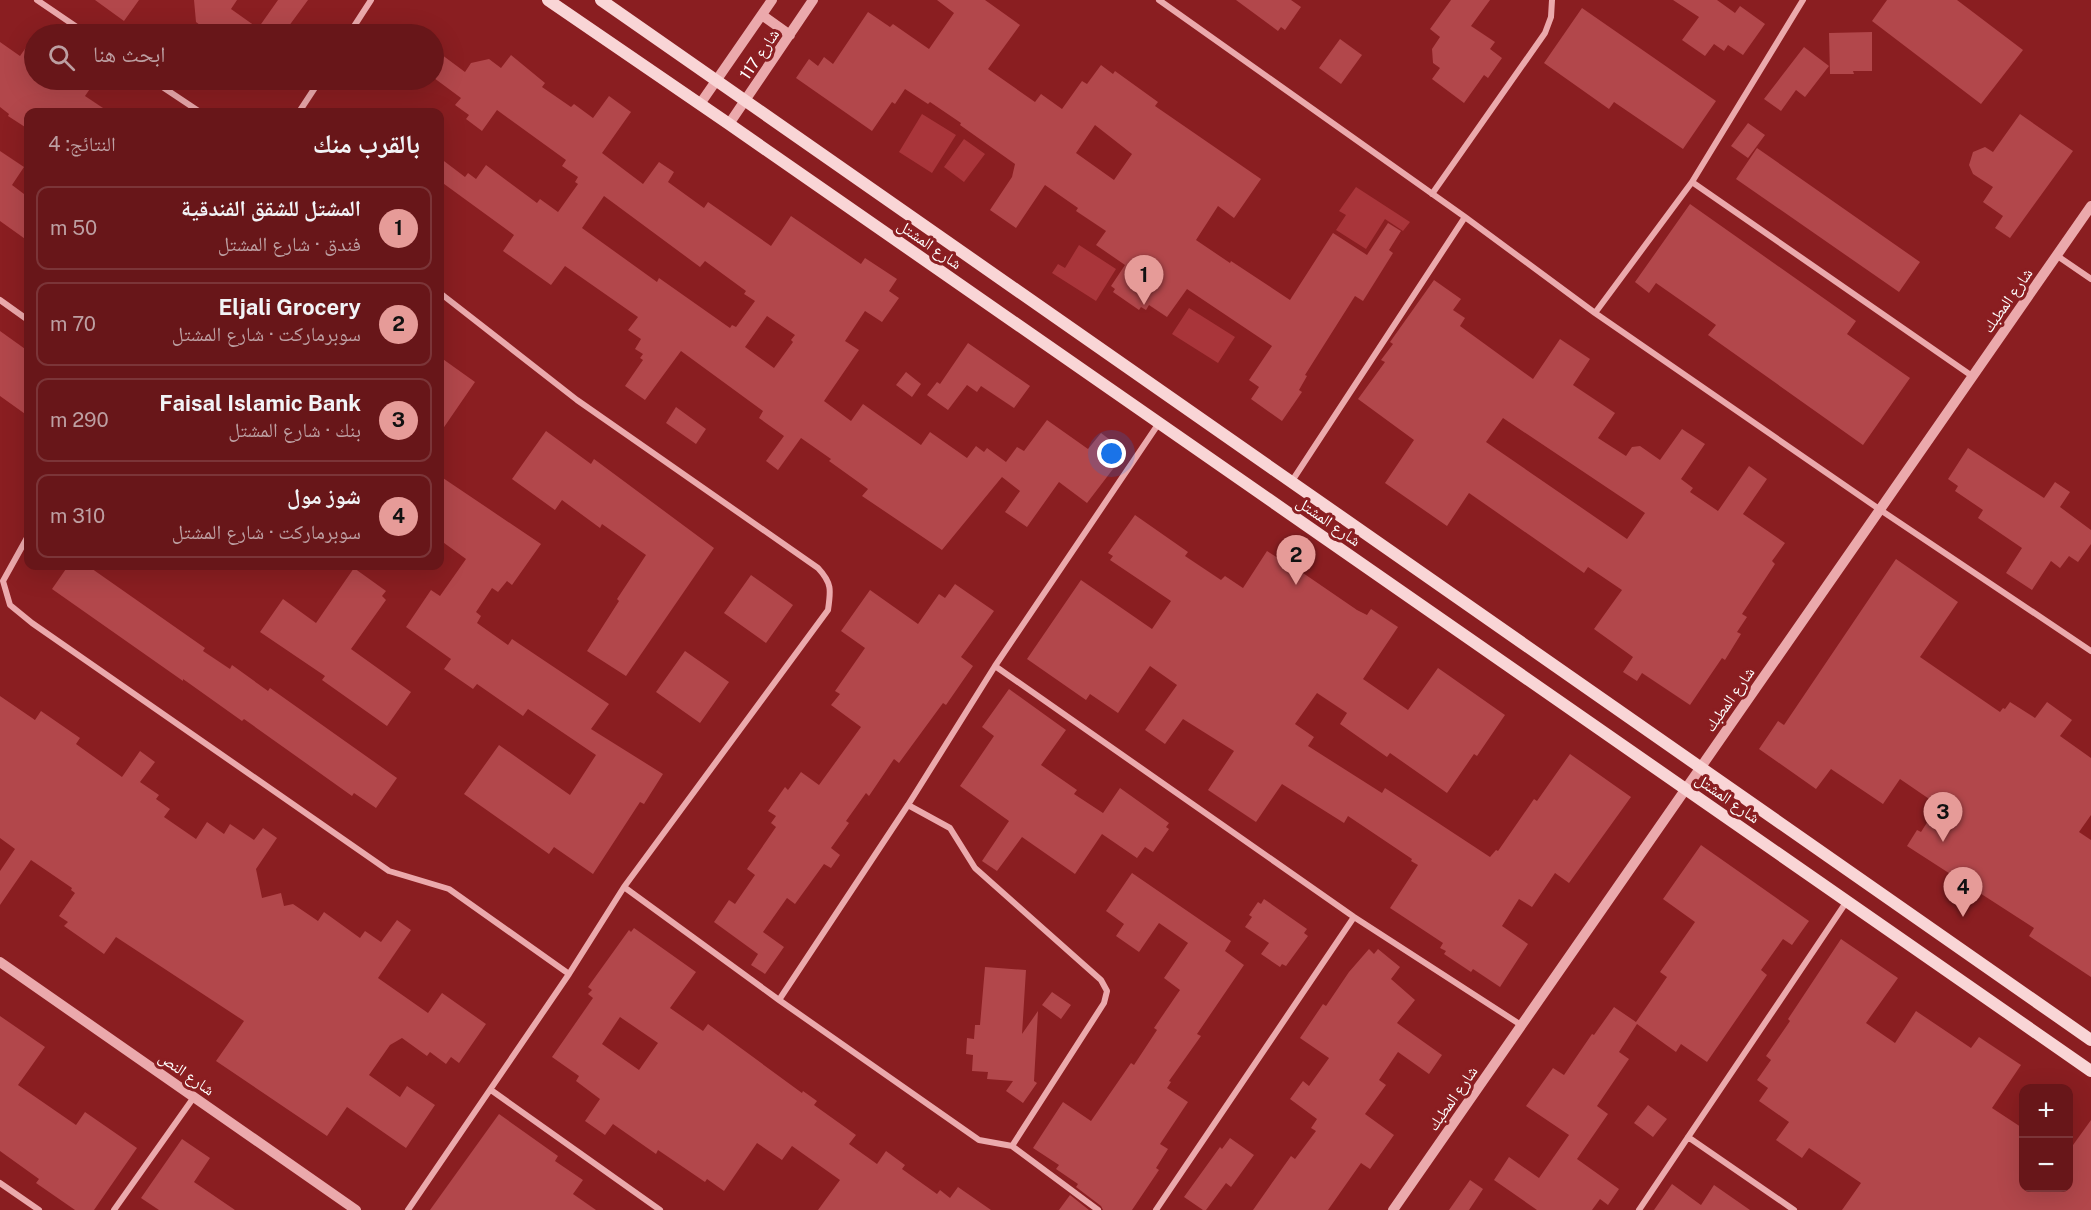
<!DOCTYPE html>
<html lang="ar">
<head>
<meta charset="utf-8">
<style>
	body { margin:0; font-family:"Public Sans","Noto Naskh Arabic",sans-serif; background:#6d1f22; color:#f1f3f6; direction:rtl }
	.controls { position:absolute; right:18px; bottom:18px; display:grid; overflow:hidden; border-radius:12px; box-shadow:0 6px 24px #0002 }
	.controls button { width:54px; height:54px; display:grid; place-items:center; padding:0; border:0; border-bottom:2px solid #7b3538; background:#681619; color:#f1f3f6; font:30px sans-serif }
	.you { position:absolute; left:1112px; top:454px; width:21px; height:21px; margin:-15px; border:4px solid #fff; border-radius:50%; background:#1a73e8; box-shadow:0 0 0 9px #1a73e833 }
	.badge { display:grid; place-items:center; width:39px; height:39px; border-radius:50%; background:#e69b98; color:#111; font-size:20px; font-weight:700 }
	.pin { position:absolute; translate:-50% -50px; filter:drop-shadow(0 2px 3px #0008) }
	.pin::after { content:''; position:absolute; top:32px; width:21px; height:18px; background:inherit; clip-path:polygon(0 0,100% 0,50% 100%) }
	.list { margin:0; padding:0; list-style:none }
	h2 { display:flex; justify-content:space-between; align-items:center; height:78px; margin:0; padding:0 24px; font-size:26px }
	h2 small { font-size:20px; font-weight:400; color:#bd9fa2 }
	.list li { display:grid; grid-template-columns:39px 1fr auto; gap:18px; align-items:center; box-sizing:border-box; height:84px; margin:0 12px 12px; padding:0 12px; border:2px solid #7b3538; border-radius:12px }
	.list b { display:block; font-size:22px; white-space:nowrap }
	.list p { margin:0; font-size:20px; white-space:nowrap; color:#bd9fa2 }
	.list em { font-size:20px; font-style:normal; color:#bd9fa2 }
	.icon { flex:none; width:33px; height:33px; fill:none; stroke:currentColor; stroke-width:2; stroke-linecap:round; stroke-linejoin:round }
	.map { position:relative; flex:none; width:2091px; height:1210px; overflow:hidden; direction:ltr }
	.search { position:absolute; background:#681619; box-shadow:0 6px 24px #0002; left:24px; top:24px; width:420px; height:66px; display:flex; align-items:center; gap:15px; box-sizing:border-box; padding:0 21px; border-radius:33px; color:#bd9fa2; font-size:22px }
	.panel { position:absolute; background:#681619; box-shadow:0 6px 24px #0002; left:24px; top:108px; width:420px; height:462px; border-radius:12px; direction:rtl }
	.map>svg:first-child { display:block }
</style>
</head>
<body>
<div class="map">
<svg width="2091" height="1210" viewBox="0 0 2091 1210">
	<rect width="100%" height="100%" fill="#8a1e21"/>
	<path fill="#a9353a" d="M922 114 956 135 932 173 899 152Z
		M964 139 985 154 964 182 944 167Z
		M1356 187 1410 222 1403 231 1385 219 1366 249 1336 230 1346 215 1339 211Z
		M1079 245 1116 269 1096 301 1052 273 1058 264 1065 268Z
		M1189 308 1235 337 1218 363 1172 334Z"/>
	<path fill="#b2474b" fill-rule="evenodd" d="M95 0H139L124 21Z
		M194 0H237L231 9 255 26 205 29 196 22Z
		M278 0H308L283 34H254Z
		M937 0H985L1020 25 988 69 1035 102 1041 94 1062 109 1082 81 1087 84 1101 65 1113 74 1115 71 1158 102 1155 106 1261 179 1234 218 1218 206 1196 240 1230 263 1231 261 1290 300 1333 233 1367 255 1388 223 1401 231 1389 250 1393 253 1363 301 1355 296 1305 375 1307 376 1299 390 1302 392 1282 421 1251 399 1259 387 1249 380 1272 346 1187 289 1167 317 1149 305 1146 310 1141 307 1139 310 1113 292 1115 289 1111 286 1125 265 1096 245 1106 231 1076 211 1078 208 1045 185 1016 228 990 210 1012 177 1015 164 960 125 961 123 930 102 928 104 905 89 895 104 892 102 872 131 796 78 809 59 818 66 824 57 833 64 868 12 890 27 893 24 929 49 954 13ZM1095 125 1132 154 1114 180 1076 153Z
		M1236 0H1291L1301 7 1285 30 1281 27 1278 31Z
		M1451 0H1490L1471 26 1495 42 1490 49 1502 58 1488 78 1484 75 1464 103 1432 79 1440 68 1433 63 1432 49 1440 37 1430 29Z
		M1673 0H1717L1735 13 1740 6 1765 24 1743 55 1728 45 1724 51 1714 44 1705 56 1682 40 1699 17Z
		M1887 0H1957L2023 50 1981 104 1872 21Z
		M1582 8 1716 101 1683 149 1614 102 1609 109 1544 63Z
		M1872 32V71H1853L1854 74H1830L1829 33Z
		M34 36V80H96L85 96 109 112H28V122L25 127 8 116 9 114 0 107V42L20 56Z
		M1340 39 1362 55 1341 84 1319 68Z
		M1804 47 1829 66 1805 97 1796 90 1781 111 1764 99Z
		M434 49 465 72 471 63 489 59 501 68 511 55 545 83 542 87 571 107 574 104 593 118 609 96 631 112 602 153 643 184 659 162 674 172 668 182 704 208 708 202 771 246 791 216 861 264 865 258 897 279 889 291 899 298 882 322 865 311 845 341 859 350 824 401 851 421 863 404 921 445 930 432 967 458 976 446 984 452 987 448 1006 462 1017 447 1024 451 1047 420 1088 449 1101 433 1126 452 1087 503 1059 482 1027 527 1005 512 1020 491 1002 477 942 550 862 496 868 489 829 461 831 459 801 438 778 470 766 461 784 436 759 418 763 411 681 351 645 400 625 386 643 360 640 358 643 354 635 349 641 339 628 330 638 317 565 266 551 285 503 251 514 235 440 181V158L465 177 468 173 476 179 486 165 537 203 540 199 558 212 578 184 575 182 578 177 562 166 566 160 497 110 482 131 466 119 469 115 455 105 461 98 434 78ZM604 196 700 267 705 261 746 291 744 294 755 301 736 327 732 325 730 328 659 278 657 282 582 228ZM767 316 795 335 791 340 793 342 774 368 745 347Z
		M2020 114 2073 151 2010 238 1995 228 2003 216 1983 202 1993 187 1973 174 1969 165 1973 152 1985 147 1993 152Z
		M1748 123 1765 135 1748 158 1731 146Z
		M1757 148 1920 262 1899 292 1736 179Z
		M0 151 24 167 12 185 28 197V241L0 221Z
		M1690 204 1856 321 1847 334 1910 378 1863 445 1708 335 1716 325 1656 283 1649 293 1635 282Z
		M1434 280 1461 299 1453 310 1465 318 1460 326 1533 379 1560 339 1590 359 1573 385 1615 413 1598 438 1626 456 1632 447 1640 446 1660 460 1682 429 1705 444 1681 479 1693 488 1690 492 1718 511 1749 466 1767 479 1743 514 1785 543 1772 561 1775 564 1742 614 1747 617 1737 632 1741 634 1725 660 1722 658 1690 705 1642 673 1637 681 1623 672 1633 657 1594 629 1622 590 1588 567 1584 573 1469 493 1447 526 1385 483 1414 440 1358 399 1385 362 1381 360 1393 344 1390 342ZM1503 418 1645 513 1627 539 1486 442Z
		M0 331 28 351V416L0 396Z
		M968 343 1030 386 1014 408 981 386 977 392 967 385 948 410 927 395 937 382 940 384Z
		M440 357 475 382 440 433Z
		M906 372 921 384 912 397 896 385Z
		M676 407 706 429 696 444 666 423Z
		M546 431 591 464 594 459 714 548 626 676 587 651 619 601 617 599 646 555 602 524 600 528 562 500 555 510 512 479Z
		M1968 448 2044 498 2055 482 2070 492 2060 507 2091 530V544L2078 562 2069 556 2060 568 2051 561 2032 590 2006 573 2022 548 1978 518 1983 510 1955 491 1958 486 1948 479Z
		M440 476 541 544 512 585 507 581 498 592 492 588 476 612 481 616 477 623 508 645 512 639 609 704 591 729 663 774 644 804 640 802 593 874 554 847 549 854 464 794 499 745 570 795 596 755 528 709 523 716 477 684 473 689 444 669 451 659 406 627 431 590 440 596 466 559 440 540Z
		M1135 515 1188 552 1185 556 1221 580 1225 576 1243 588 1267 551 1286 563 1287 562 1357 610 1367 615 1371 609 1398 627 1363 679 1408 710 1438 668 1505 715 1477 756 1474 754 1447 793 1390 753 1387 757 1340 724 1347 713 1317 693 1295 724 1314 737 1308 746 1382 793 1385 788 1490 857 1496 850 1498 851 1534 799 1537 801 1570 754 1631 797 1569 883 1555 873 1532 907 1519 899 1502 926 1528 944 1500 987 1473 969 1471 972 1444 954 1446 951 1440 948 1443 943 1390 908 1418 865 1411 861 1412 859 1348 816 1344 823 1282 784 1256 822 1208 790 1234 751 1183 719 1165 744 1145 730 1177 685 1150 666 1118 713 1090 694 1086 700 1027 659 1081 580 1152 629 1171 601 1110 560 1113 556 1108 553Z
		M1896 559 1958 602 1920 657 2000 712 2003 708 2005 709 2010 702 2035 718 2047 702 2072 720 2060 736 2091 758V815L2079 832 2091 840V977L2029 936 2034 928 1907 846 1917 830 1921 832 1938 805 1900 779 1883 804 1831 769 1816 789 1759 749 1778 721 1784 725Z
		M68 566H88L205 648 203 651 230 669 232 665 268 691 270 688 397 778 376 808 354 793 352 796 244 719 242 721 183 679V681L52 589Z
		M354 568 386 591 382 596 386 600 351 649 411 692 387 726 322 680 325 676 260 632 283 599 316 623Z
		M751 575 793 605 766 643 724 613Z
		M955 584 994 611 961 657 973 666 946 705 943 703 899 763 894 759 869 796 866 793 846 821 849 823 831 848 840 855 831 868 824 864 795 904 787 898 763 932 784 947 765 974 751 965 758 954 714 922 729 900 735 904 755 875 747 869 776 827 771 823 776 816 768 811 785 787 788 790 801 772 819 785 861 727 831 705 840 694 835 691 865 648 841 631 870 590 918 624 939 594 945 598Z
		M685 651 729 682 700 723 656 692Z
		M1009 689 1066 730 1041 765 1077 790 1074 794 1103 813 1120 788 1169 823 1166 827 1169 829 1153 852 1145 847 1137 858 1102 834 1075 874 1022 837 997 871 982 861 1009 821 960 786 994 736 982 727Z
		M0 696 35 720 41 711 80 738 76 744 122 777 140 751 155 762 140 782 159 795 156 799 170 809 164 817 196 839 207 822 224 834 230 824 254 840 263 828 277 838 256 869 262 898 281 893 284 906 293 904 318 921 324 912 360 938 365 931 381 942 397 920 411 930 378 978 428 1013 442 993 486 1024 459 1063 451 1057 446 1064 430 1052 427 1056 402 1038 390 1045 369 1075 400 1097 407 1086 435 1105 406 1148 347 1107 327 1136 216 1061 244 1021 116 937 104 954 64 926 68 922 59 916 75 893 71 890 72 888 31 860 0 905V871L15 849 0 838Z
		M1701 845 1809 921 1792 945 1783 939 1761 970 1767 975 1707 1062 1681 1044 1676 1052 1637 1024 1619 1052 1629 1059 1597 1106 1608 1114 1577 1159 1619 1189 1608 1205 1600 1199 1592 1210H1537L1494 1180 1509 1157 1539 1178 1569 1135 1526 1106 1553 1068 1564 1075 1592 1034 1594 1035 1614 1007 1636 1022 1667 977 1660 972 1695 922 1663 899Z
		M1132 873 1231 941 1225 951 1244 965 1197 1034 1201 1036 1169 1081 1171 1082 1167 1088 1188 1102 1160 1144 1168 1149 1156 1168 1159 1170 1132 1210H1103L1101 1206 1076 1187 1078 1184 1056 1169 1059 1165 1033 1148 1063 1102 1091 1121 1131 1063 1134 1065 1157 1030 1154 1028 1180 990 1164 978 1188 943 1159 923 1139 952 1116 936 1124 924 1106 911Z
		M1264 899 1307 929 1304 933 1308 936 1286 966 1282 964 1280 967 1261 954 1269 943 1245 927 1252 917 1249 915 1258 902 1261 904Z
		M634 928 696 972 670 1008 703 1031 708 1024 802 1093 803 1091 817 1101 814 1105 856 1135 849 1144 877 1164 886 1151 905 1165 902 1169 937 1194 940 1190 950 1198 958 1187 991 1210H818L840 1180 792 1146 782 1160 757 1143 724 1191 707 1179 705 1182 658 1150 656 1154 613 1124 605 1135 585 1121 600 1099 576 1081 579 1076 552 1057 593 998 588 994 592 990 588 987 629 930 631 932ZM620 1017 658 1043 639 1070 602 1044Z
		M1841 939 1898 978 1866 1023 1895 1043 1916 1011 1971 1048 1979 1037 2021 1065 1992 1108 2024 1129V1188H2068V1152L2091 1120V1210H1842L1861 1183 1809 1148 1802 1158 1776 1140 1789 1122 1759 1101 1768 1088 1757 1080 1771 1060 1766 1056 1790 1021 1788 1019Z
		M1369 949 1374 954 1378 949 1400 967 1391 979 1415 1000 1397 1023 1442 1055 1429 1074 1398 1052 1379 1080 1386 1085 1365 1114 1394 1135 1370 1169 1361 1163 1328 1210H1253L1291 1156 1295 1159 1316 1131 1311 1128 1317 1119 1290 1099 1303 1081 1309 1086 1329 1058 1300 1038 1323 1004 1326 1006 1349 972Z
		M985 967 1026 970 1022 1034 1038 1011 1034 1081 1037 1083 1023 1103 1006 1091 1013 1081 987 1079 988 1072 972 1071 973 1055 966 1054 967 1038 974 1039 975 1025H980Z
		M1052 992 1071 1005 1061 1019 1042 1005Z
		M0 1016 45 1047 18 1085 76 1125 85 1112 137 1148 94 1210H75L36 1183 39 1179 0 1151Z
		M1648 1105 1667 1119 1653 1137 1634 1123Z
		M499 1114 558 1156 555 1161 583 1180 573 1194 596 1210H430Z
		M1230 1138 1254 1155 1231 1187 1226 1183 1206 1210H1203L1184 1197 1220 1147 1222 1149Z
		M182 1139 210 1158 194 1182 235 1210H159L141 1198Z
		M1470 1180 1483 1189 1469 1210H1449Z
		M1672 1184 1701 1205 1714 1185 1750 1210H1654Z
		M1070 1195 1089 1210H1059Z"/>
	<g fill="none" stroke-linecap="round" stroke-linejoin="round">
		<path stroke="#eba9ac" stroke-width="6" d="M37 0 87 34
			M1159 0 1465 217 1595 313 1879 509 2091 651
			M349 34 371 0
			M152 80 200 112
			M299 112 320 80
			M1692 182 1972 376
			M1432 194 1545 33 1551 17 1552 0
			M2056 255 2091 279
			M0 300 28 320
			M1595 313 1692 182 1803 0
			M1292 481 1465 217
			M28 536 3 581 10 605 32 623 389 871 449 889 569 974
			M995 666 1354 917 1521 1025
			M908 805 950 828 975 868 1101 980 1107 991 1104 1003 1012 1146
			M624 887 779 1000 979 1140 1012 1146 1098 1210
			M779 1000 908 805 995 666 1159 423
			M491 1090 660 1210
			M1688 1137 1794 1210
			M0 1183 39 1210
			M114 1210 194 1097
			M408 1210 569 974 624 887 828 610C831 590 832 583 818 568L577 400 440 293
			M1156 1210 1354 917
			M1639 1210 1847 901"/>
		<path stroke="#eba9ac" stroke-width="10" d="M762 15 790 35
			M700 104 772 0
			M729 124 813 0
			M0 962 356 1210
			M1393 1210 2091 206"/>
		<path stroke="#f9d5d6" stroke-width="12" d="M548 0 729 124 2091 1071
			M601 0 2091 1040"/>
	</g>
	<g text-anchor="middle" stroke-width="6" stroke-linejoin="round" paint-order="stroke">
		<g font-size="16" fill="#fff" stroke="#8a1e21">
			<text transform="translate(759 54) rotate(-56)" y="6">شارع 117</text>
			<text transform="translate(930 244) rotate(35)" y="6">شارع المشتل</text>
			<text transform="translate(2007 300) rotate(-55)" y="6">شارع المطبك</text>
			<text transform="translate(1329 521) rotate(35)" y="6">شارع المشتل</text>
			<text transform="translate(1729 699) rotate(-55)" y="6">شارع المطبك</text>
			<text transform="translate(1728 798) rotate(35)" y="6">شارع المشتل</text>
			<text transform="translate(187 1073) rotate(35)" y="6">شارع النص</text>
			<text transform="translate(1452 1098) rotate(-55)" y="6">شارع المطبك</text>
		</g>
	</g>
</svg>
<div class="controls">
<button>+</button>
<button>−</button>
</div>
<div class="you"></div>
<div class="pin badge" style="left:1144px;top:305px">1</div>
<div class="pin badge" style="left:1296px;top:585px">2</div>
<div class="pin badge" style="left:1943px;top:842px">3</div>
<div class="pin badge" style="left:1963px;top:917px">4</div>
<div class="search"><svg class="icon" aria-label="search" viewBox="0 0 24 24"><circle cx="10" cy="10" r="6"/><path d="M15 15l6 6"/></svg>ابحث هنا</div>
<section class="panel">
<h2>بالقرب منك<small>النتائج: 4</small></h2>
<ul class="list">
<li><span class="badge">1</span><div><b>المشتل للشقق الفندقية</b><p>فندق · شارع المشتل</p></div><em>50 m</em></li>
<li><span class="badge">2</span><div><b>Eljali Grocery</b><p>سوبرماركت · شارع المشتل</p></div><em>70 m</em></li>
<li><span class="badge">3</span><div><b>Faisal Islamic Bank</b><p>بنك · شارع المشتل</p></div><em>290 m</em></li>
<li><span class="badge">4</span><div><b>شوز مول</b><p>سوبرماركت · شارع المشتل</p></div><em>310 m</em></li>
</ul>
</section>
</div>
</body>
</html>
